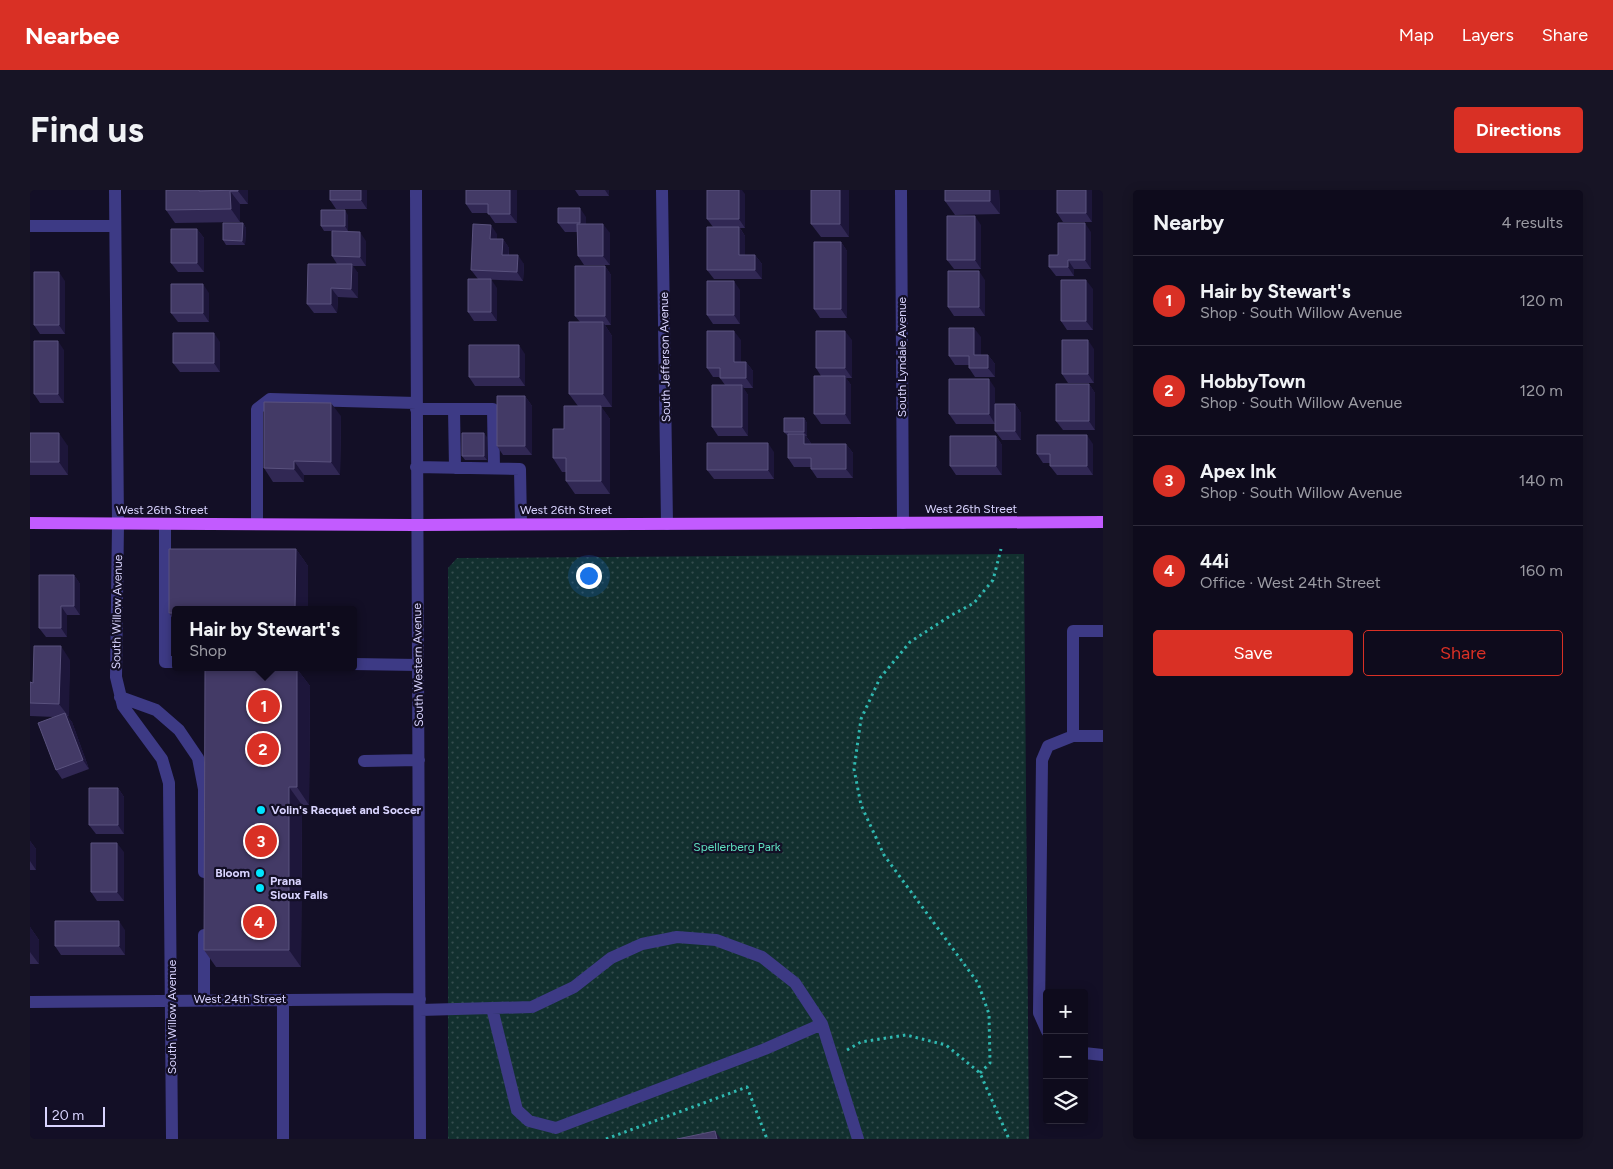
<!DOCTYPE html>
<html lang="en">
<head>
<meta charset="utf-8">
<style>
	body { margin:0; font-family:Figtree,sans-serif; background:#171425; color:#f1f3f6 }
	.controls { position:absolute; right:15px; bottom:15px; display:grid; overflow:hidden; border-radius:5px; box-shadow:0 2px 12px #0003 }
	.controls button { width:45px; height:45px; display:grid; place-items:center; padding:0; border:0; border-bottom:1px solid #2e2b3b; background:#0e0b1c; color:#f1f3f6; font:25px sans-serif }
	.scale { position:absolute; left:15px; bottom:12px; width:60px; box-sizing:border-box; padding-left:5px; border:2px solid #d9d4ff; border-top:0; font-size:14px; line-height:18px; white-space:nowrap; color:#d9d4ff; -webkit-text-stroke:4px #130f26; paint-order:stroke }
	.you { position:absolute; left:558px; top:385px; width:18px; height:18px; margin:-12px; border:4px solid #fff; border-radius:50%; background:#1a73e8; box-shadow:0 0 0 8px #1a73e833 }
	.badge { display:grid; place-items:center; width:32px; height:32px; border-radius:50%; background:#d93025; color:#fff; font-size:16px; font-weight:700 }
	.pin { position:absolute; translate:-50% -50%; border:2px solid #fff; box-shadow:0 1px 5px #0006 }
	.popup { position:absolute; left:142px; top:416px; width:185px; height:65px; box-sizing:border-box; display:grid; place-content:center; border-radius:5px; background:#0e0b1c; filter:drop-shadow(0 1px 4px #0005); font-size:16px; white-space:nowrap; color:#9b9ba3 }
	.popup b { font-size:19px; color:#f1f3f6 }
	.popup::after { content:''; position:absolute; left:50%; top:100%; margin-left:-10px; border:10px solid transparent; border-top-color:#0e0b1c }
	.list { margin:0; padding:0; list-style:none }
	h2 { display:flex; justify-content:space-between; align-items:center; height:65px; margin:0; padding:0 20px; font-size:21px }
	h2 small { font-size:16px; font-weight:400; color:#9b9ba3 }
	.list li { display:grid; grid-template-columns:32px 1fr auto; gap:15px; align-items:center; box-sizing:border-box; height:90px; padding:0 20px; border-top:1px solid #2e2b3b }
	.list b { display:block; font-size:19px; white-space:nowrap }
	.list p { margin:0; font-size:16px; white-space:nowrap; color:#9b9ba3 }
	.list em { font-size:16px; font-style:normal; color:#9b9ba3 }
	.actions { display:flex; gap:10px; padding:15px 20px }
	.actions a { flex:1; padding:11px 0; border:1px solid #d93025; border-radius:5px; text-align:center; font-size:18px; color:#d93025 }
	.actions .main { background:#d93025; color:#fff }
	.icon { flex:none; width:28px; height:28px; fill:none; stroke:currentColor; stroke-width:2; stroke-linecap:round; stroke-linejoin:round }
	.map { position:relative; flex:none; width:1073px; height:949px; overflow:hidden; border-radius:5px }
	header { display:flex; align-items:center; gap:30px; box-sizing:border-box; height:70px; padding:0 25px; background:#d93025; color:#fff }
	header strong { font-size:24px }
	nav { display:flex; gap:28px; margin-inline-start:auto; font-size:18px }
	.intro { display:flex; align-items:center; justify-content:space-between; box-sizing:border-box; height:120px; padding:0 30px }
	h1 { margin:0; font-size:35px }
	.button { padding:12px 22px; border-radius:5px; background:#d93025; color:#fff; font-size:18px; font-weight:700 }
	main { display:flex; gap:30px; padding:0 30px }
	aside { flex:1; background:#0e0b1c; border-radius:5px; box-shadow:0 2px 12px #0003 }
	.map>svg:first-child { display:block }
</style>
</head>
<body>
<header>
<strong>Nearbee</strong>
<nav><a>Map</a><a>Layers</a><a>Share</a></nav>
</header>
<div class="intro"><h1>Find us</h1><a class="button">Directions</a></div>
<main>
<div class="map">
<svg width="1073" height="949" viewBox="0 0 1073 949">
	<defs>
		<pattern id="park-dots" width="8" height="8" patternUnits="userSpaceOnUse" patternTransform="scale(1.25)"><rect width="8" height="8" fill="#12302f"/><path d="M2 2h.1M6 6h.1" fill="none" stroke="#344d4e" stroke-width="1.8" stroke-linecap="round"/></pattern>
	</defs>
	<rect width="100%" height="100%" fill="#130f26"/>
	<path fill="url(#park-dots)" d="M994 364 999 949H418V378L427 368Z"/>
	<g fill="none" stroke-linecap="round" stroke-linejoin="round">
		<path stroke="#2fb8b0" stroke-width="3" stroke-dasharray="2.5 4" stroke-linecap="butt" d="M817 860 831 852 876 845 916 855 950 883 979 949
			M950 883 960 873 959 824 948 793 854 665 831 615 824 579 831 529 850 488 880 452 920 426 944 413 963 390 971 359
			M576 949 717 897 737 949"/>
		<path stroke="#3d3a85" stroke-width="12" d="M85 0 88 334 86 487 93 516 132 569 139 593 142 949
			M386 0 390 949
			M632 0 637 334
			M871 0 873 333
			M0 36H85
			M386 219H463L464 278
			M424 219 425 278
			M386 277 490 279 491 334
			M135 334V472H145
			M227 334V219L240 209 386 213
			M1073 441H1043V546H1073
			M323 474 388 475
			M90 507 126 520 149 540 168 568 174 599V682
			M334 571 389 570
			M174 745V810
			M0 812 390 809
			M462 818 487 920 499 931 526 938 735 859 792 834
			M390 820 502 817 544 797 581 768 612 754 647 747 686 750 732 767 765 793 792 834 828 949
			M1017 841 1009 823 1012 570 1018 556 1043 546
			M1054 863 1073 865
			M253 949V809"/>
		<path stroke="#c25bff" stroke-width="12" d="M0 333 386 335 1073 332"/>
	</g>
	<path fill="#312854" d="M136 0H218V14H210V32L145 33 136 20Z
		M337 0V19H306L300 10Z
		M487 0V33H465L458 23H442L436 14Z
		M545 0H579V6H549Z
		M819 0V47H791L781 34Z
		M969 0 970 24 925 25 915 11Z
		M1062 0V32H1033L1027 23Z
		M715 4V38H710L715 46V65H725L732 74V89H684L677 80 683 37 677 29Z
		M318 25V41H294L291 36Z
		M556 27V34L580 43V75H554L548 66 547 42H535L528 33Z
		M213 33 216 38 215 55H196L193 50Z
		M951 35V79H924L917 70Z
		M167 39 174 48V82H148L141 73Z
		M1061 42V79H1044V86H1026L1019 77 1028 65Z
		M467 44V49H473L479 58V65L494 74 493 91 448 89 441 80Z
		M336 51V76H322L328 83V108L308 107 307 123H284L277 114 307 74 302 66Z
		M811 52 817 61V128H790L784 119Z
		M575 76 581 85V135H575L582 146V217H571L580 229V304H545L536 291V282H532L523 268 534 239 548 216 539 204 550 132 545 126Z
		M955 90V126H924L918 117Z
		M35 91V144H10L4 135Z
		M467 98V131H444L438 122Z
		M1063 99V140H1037L1031 131Z
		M710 100V134H683L677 125Z
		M179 103V132H148L141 123Z
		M951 147V165H958L965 174V187H945L939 178V175H925L919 166Z
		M711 150V172H716L723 181V198H713L718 205V246H688L682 237 695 195 690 188V187H683L677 178Z
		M822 150V188H816L821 195V234H791L784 224 791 186 786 178Z
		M190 152V182H150L143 173Z
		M1064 159V193H1038L1032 184Z
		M34 160V213H10L4 204Z
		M495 164V196H445L439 187Z
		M1059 194 1065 203V240H1033L1026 231Z
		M965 198V234H926L919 224Z
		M495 206 502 216V265H473L467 256Z
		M985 214 991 223V250H972L965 241Z
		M311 226 310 285H274V292H243L234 278Z
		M774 228 777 233V246H776L781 253V254H816L823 263V288H787L781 279V277H764L758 268V246L754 242Z
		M0 243 38 256V285H0Z
		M966 246 972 255V285H926L920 276Z
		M457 247V270H435L432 266Z
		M1063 254V285H1027L1020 276V273H1013L1007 264Z
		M744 262V289H684L677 280Z
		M139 359H266L278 376V420H145V432L139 423Z
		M44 385 50 394V425H37V447H16L9 438Z
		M40 470 38 527 42 532 59 579 32 589 26 580 25 527 0 526V492L3 493Z
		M267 479 280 496 279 615H272L271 777H186L174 760Z
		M88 598 94 607V644H66L59 635Z
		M0 651 6 659V680H0Z
		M94 662V711H67L61 702Z
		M0 737 9 750V774H0Z
		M95 740V765H31L25 756Z"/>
	<path fill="#1d163a" d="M208 0H218V14L208 1Z
		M331 0H337V19L331 10Z
		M480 0H487V33L480 24Z
		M575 0H579V6Z
		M709 0H712L715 4V38L709 29Z
		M810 0H819V47L810 34Z
		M960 0H969L970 24 960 11Z
		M1056 0H1062V32L1056 23Z
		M200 1 210 14V32L201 19Z
		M550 18 556 27V42L550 33Z
		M315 20 318 25V41L315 36Z
		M945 26 951 35V79L945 70Z
		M213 33 216 38 215 55 212 51Z
		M1055 33 1061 42V79L1055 70Z
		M573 34 580 43V75L573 66Z
		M461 35 467 44V58L460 49Z
		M709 37 715 46V74L709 65Z
		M167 39 174 48V82L167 73Z
		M330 42 336 51V76L330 67Z
		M473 49 479 58 478 74 472 65Z
		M811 52 817 61V128L811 119Z
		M488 65 494 74 493 91 487 82Z
		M725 65 732 74V89L725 80Z
		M1038 70 1044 79V86L1038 77Z
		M322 74 328 83V108L321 99Z
		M575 76 581 85V135L575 126Z
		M949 81 955 90V126L949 117Z
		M29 82 35 91V144L29 135Z
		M461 89 467 98V131L461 122Z
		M1056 90 1063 99V140L1056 131Z
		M704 91 710 100V134L704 125Z
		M173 94 179 103V132L173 123Z
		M301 98 308 107 307 123 301 114Z
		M573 132 582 146V217L573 204Z
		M944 138 951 147V174L944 165Z
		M704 141 711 150V181L704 172Z
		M815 141 822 150V188L815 178Z
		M184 143 190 152V182L184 173Z
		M1058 150 1064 159V193L1058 184Z
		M28 151 34 160V213L28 204Z
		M489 155 495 164V196L489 187Z
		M958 165 965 174V187L958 178Z
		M716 172 723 181V198L716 188Z
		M815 186 821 195V234L815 224Z
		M959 189 965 198V234L959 224Z
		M1059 194 1065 203V240L1059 231Z
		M712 195 718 205V246L712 237Z
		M495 206 502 216V265L495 256Z
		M301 213 311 226 310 285 301 272Z
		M985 214 991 223V250L985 241Z
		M571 216 580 229V304L571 291Z
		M774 228 777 233V246L774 242Z
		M29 243 38 256V285L29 272Z
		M454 243 457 247V270L454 266Z
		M774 244 781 253V263L774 254Z
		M1057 245 1063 254V285L1057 276Z
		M966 246 972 255V285L966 276Z
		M738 253 744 262V289L738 280Z
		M816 254 823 263V288L816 279Z
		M264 271 274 285V292L264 279Z
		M266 359 278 376V420H265Z
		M44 385 50 394V425L44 416Z
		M31 416 37 425V447L31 438Z
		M31 456 40 470 39 527 29 514Z
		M267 479 280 496 279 615 267 597Z
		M35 523 42 532 59 579 53 570Z
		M259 597 272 615 271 777 259 760Z
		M88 598 94 607V644L88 635Z
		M0 651 6 659V680L0 671Z
		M87 653 94 662V711L87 702Z
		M89 731 95 740V765L89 756Z
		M0 737 9 750V774L0 762Z
		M685 941 691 949H687Z"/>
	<path fill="#433a66" stroke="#5a527e" d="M136 0H169V1L208 0V1H200L201 19 136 20Z
		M300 0H331V10H300Z
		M436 0H480V24H458V14H436Z
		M677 0H709V29H677Z
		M781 0H810V34H781Z
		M915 0H960V11H915Z
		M1027 0H1056V23H1027Z
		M528 18H550V33H528Z
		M291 20H315V36H291Z
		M917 26H945V70H917Z
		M193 33H213L212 51 193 50Z
		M1028 33H1055V70H1038V77H1019V65H1028Z
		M443 34 461 35 460 49H473L472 65H488L487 82 441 80Z
		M547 34H573V66H548Z
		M677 37H709V65H725V80H677Z
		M141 39H167V73H141Z
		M302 41 330 42V67L302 66Z
		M784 52H811V119H784Z
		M278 74H322L321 99 301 98V114H277Z
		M545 76H575V126H545Z
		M918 81H949V117H918Z
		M4 82H29V135H4Z
		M438 89H461V122H438Z
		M1031 90H1056V131H1031Z
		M677 91H704V125H677Z
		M141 94H173V123H141Z
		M539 132H573V204H539Z
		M919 138H944V165H958V178H939V166H919Z
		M677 141H704V172H716V188H690V178H677Z
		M786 141H815V178H786Z
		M143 143H184V173H143Z
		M1032 150H1058V184H1032Z
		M4 151H28V204H4Z
		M439 155H489V187H439Z
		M784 186H815V224H784Z
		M919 189H959V224H919Z
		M1026 194H1059V231H1026Z
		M682 195H712V237H682Z
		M467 206H495V256H467Z
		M234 212 301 213V272L264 271V279L234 278Z
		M965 214H985V241H965Z
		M534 216H571V291H536V268H523V239H534Z
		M754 228H774V242H754Z
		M0 243H29V272H0Z
		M432 243H454V266H432Z
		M758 244H774V254H816V279H781V268H758Z
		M1007 245H1057V276H1020V264H1007Z
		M920 246H966V276H920Z
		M677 253H738V280H677Z
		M139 359H266L265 420H145V423H139Z
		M9 385H44V416H31V438H9Z
		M4 456H31L29 514 0 513V492L3 493Z
		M175 479H267V597H259V760H174Z
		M35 523 53 570 26 580 8 533Z
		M59 598H88V635H59Z
		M61 653H87V702H61Z
		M25 731H89V756H25Z
		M685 941 687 949H647Z"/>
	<g fill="#00e5ff" stroke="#130f26" stroke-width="2">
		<circle cx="231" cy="620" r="5"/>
		<circle cx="230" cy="683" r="5"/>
		<circle cx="230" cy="698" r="5"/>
	</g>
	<g text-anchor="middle" stroke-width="4.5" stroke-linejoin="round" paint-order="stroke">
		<g font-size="12" fill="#d9d4ff" stroke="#130f26">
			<text transform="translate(635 167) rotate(-91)" y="4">South Jefferson Avenue</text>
			<text transform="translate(872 167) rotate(-90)" y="4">South Lyndale Avenue</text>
			<text x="941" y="323">West 26th Street</text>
			<text x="132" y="324">West 26th Street</text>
			<text x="536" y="324">West 26th Street</text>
			<text transform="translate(87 422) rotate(-89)" y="4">South Willow Avenue</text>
			<text transform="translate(388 475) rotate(-91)" y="4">South Western Avenue</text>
			<text x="210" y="813">West 24th Street</text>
			<text transform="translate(142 827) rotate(-90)" y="4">South Willow Avenue</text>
		</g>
		<g font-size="12" font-weight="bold" fill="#d9d4ff" stroke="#130f26" text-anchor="start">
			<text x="241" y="624">Volin's Racquet and Soccer</text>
			<text x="220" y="687" text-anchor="end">Bloom</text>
			<text x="240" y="695">Prana<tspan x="240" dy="14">Sioux Falls</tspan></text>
		</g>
		<g font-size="12" fill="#5fe0c0" stroke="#130f26">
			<text x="707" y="661">Spellerberg Park</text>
		</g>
	</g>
</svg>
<div class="controls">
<button>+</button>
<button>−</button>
<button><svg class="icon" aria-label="layers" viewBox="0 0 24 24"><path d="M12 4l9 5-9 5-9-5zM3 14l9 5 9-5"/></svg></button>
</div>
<div class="scale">20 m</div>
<div class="you"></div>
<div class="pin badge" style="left:234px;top:516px">1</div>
<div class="popup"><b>Hair by Stewart's</b>Shop</div>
<div class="pin badge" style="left:233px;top:559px">2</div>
<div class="pin badge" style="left:231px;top:651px">3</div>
<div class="pin badge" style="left:229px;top:732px">4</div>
</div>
<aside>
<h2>Nearby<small>4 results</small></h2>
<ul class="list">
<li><span class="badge">1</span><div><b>Hair by Stewart's</b><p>Shop · South Willow Avenue</p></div><em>120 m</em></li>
<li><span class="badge">2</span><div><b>HobbyTown</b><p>Shop · South Willow Avenue</p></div><em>120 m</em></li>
<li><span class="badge">3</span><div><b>Apex Ink</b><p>Shop · South Willow Avenue</p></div><em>140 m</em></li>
<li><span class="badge">4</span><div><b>44i</b><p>Office · West 24th Street</p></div><em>160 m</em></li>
</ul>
<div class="actions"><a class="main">Save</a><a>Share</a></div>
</aside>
</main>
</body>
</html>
